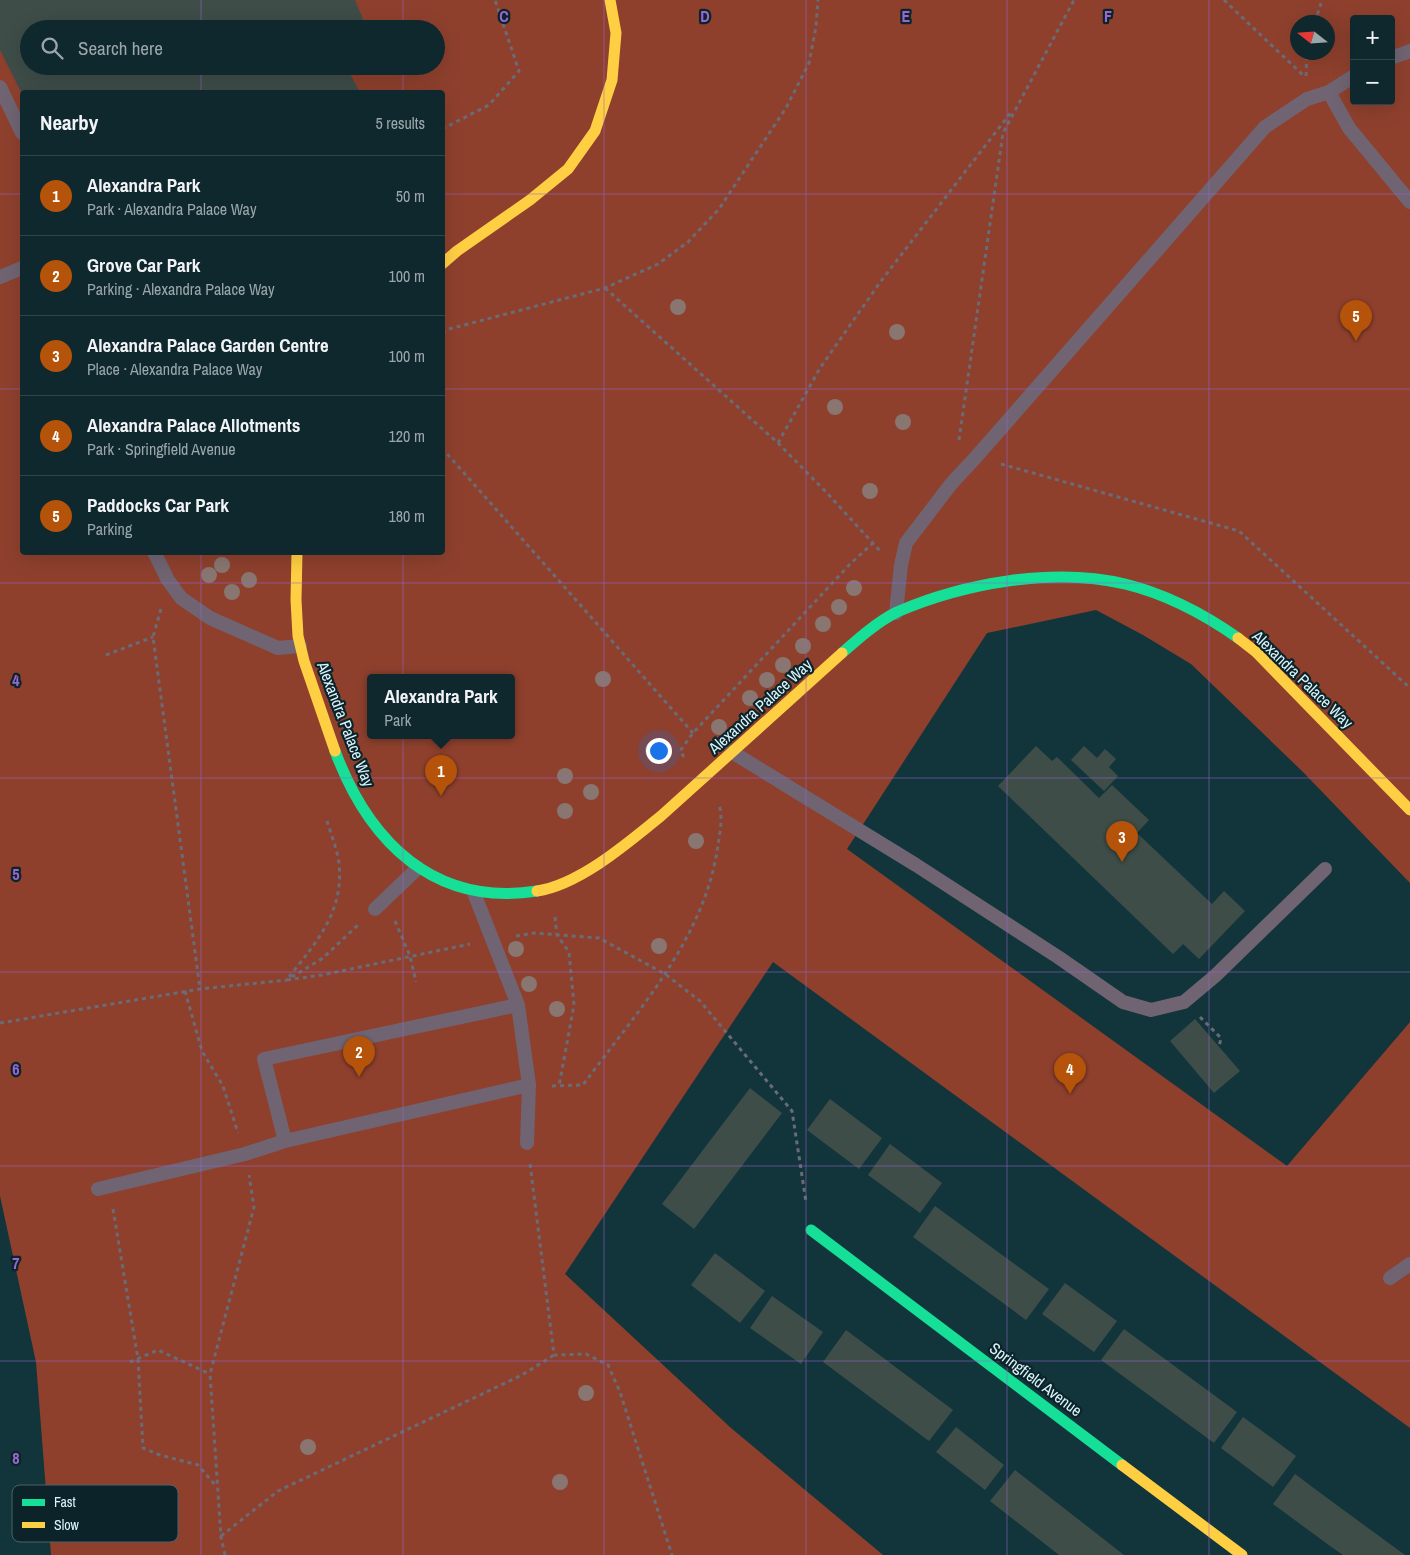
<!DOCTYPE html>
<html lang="en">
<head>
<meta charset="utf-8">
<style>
	body { margin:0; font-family:"Archivo Narrow",sans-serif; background:#1c3439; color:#f1f3f6 }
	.controls { position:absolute; right:15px; top:15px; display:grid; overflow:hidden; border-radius:5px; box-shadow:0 5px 20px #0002 }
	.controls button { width:45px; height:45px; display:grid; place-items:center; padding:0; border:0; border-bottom:1px solid #2e4449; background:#0e282d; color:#f1f3f6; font:25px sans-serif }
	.compass { position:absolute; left:1290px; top:15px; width:45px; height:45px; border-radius:50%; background:#0e282d; box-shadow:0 5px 20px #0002; rotate:287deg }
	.you { position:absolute; left:658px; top:750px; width:18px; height:18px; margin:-12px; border:4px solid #fff; border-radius:50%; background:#1a73e8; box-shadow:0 0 0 8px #1a73e833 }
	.badge { display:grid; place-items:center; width:32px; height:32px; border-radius:50%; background:#b45309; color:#fff; font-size:16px; font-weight:700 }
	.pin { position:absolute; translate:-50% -41px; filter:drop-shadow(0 1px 2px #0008) }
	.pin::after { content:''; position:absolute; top:26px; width:18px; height:15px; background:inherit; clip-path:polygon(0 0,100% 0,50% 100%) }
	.popup { position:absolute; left:367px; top:674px; width:148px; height:65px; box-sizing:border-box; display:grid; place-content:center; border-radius:5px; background:#0e282d; filter:drop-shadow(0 1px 4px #0005); font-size:16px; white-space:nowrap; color:#9ba6aa }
	.popup b { font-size:19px; color:#f1f3f6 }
	.popup::after { content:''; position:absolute; left:50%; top:100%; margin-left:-10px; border:10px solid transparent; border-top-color:#0e282d }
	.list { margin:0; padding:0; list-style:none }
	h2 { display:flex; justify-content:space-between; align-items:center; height:65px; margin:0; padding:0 20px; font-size:21px }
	h2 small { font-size:16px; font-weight:400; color:#9ba6aa }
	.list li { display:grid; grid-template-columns:32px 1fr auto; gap:15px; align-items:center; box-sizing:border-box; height:80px; padding:0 20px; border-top:1px solid #2e4449 }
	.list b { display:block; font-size:19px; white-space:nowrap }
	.list p { margin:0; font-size:16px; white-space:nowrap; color:#9ba6aa }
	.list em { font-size:16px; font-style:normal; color:#9ba6aa }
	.icon { flex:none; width:28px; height:28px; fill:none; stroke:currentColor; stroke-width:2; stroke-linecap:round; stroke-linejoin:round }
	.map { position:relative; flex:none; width:1410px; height:1555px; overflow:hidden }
	.search { position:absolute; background:#0e282d; box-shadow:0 5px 20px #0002; left:20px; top:20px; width:425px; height:55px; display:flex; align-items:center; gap:12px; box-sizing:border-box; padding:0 18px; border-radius:28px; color:#9ba6aa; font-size:19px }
	.panel { position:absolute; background:#0e282d; box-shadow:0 5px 20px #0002; left:20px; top:90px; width:425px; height:465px; border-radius:5px }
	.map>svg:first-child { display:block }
</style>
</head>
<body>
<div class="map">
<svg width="1410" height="1555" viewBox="0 0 1410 1555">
	<rect width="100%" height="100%" fill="#12353c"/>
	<path fill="#8e402d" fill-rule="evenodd" d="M0 0H1410V883L1303 772 1191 664 1143 635 1096 610 987 633 847 849 1287 1166 1410 1022V1428L773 962 565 1274 731 1428 883 1555H51L36 1362 0 1196ZM1354 19H1391V101H1354ZM1298 22H1328V52H1298ZM29 29H436V66H29ZM22 92H442V552H22ZM371 677H511V735H371Z"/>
	<path fill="#3e4d48" d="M0 0H355L367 29H29V66H363L349 72 360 92H21L0 50Z
		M1036 746 1052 761 1057 757 1099 798 1112 785 1149 820 1137 833 1212 904 1224 891 1245 911 1199 959 1183 944 1173 954 998 786Z
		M1084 746 1097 758 1105 749 1116 759 1109 767 1118 776 1104 791 1071 760Z
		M1195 1019 1240 1071 1214 1093 1170 1041Z
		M750 1088 782 1113 694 1229 662 1204Z
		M830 1099 882 1138 859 1169 807 1130Z
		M890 1144 942 1183 920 1213 868 1175Z
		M935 1206 1049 1289 1026 1320 913 1237Z
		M715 1253 765 1291 740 1323 691 1285Z
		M1065 1283 1117 1321 1094 1352 1042 1314Z
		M772 1296 823 1332 801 1364 750 1328Z
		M1124 1329 1237 1412 1214 1443 1101 1360Z
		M846 1330 953 1410 929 1441 823 1362Z
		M1243 1417 1296 1456 1273 1487 1221 1448Z
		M956 1427 1004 1465 985 1490 936 1452Z
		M1015 1470 1124 1555H1059L990 1501Z
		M1295 1474 1323 1495 1405 1555H1343L1330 1546 1273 1504Z"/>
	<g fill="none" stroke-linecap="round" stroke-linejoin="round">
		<path stroke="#6a6b76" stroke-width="3" stroke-dasharray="4 4" stroke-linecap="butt" d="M1224 0 1305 77
			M1315 22 1322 0
			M1306 76 1307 52
			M442 129 489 105 519 71 495 0
			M605 288 778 443 827 493 881 552
			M442 333 449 329 605 288 658 264 688 242 719 209 786 108 809 63 816 27 818 0
			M959 440 1003 133 1074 0
			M778 443 820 368 881 281 1012 111
			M442 448 693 733
			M1001 464 1239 531 1410 688
			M161 609 153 637 200 989
			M106 655 153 637
			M684 757 680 751 693 733 850 564 873 543
			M555 917 557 935 569 952 574 1005 559 1086
			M395 921 410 956 416 982
			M516 936 534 933 599 938 665 974 700 1001 792 1111 806 1202
			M289 977C317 941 344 912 339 863 337 849 331 834 327 821
			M287 980 322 975 470 944
			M185 991 202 1051 223 1086 238 1133
			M1200 1017 1221 1038 1219 1047
			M0 1023 200 989 287 980 323 958 359 924
			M552 1086 583 1085C637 1011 705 939 718 845 720 832 723 818 719 804
			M530 1164 554 1355 586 1354 608 1365 620 1392 672 1555
			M113 1209 138 1359 143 1448 160 1455 198 1465 216 1486
			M130 1362 158 1350 210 1374
			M221 1536 278 1491 522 1375 554 1355
			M225 1555 221 1537 210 1374 254 1207 249 1175"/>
		<path stroke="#706472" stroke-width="14" d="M1391 58 1410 51
			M0 87 22 133
			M1329 92 1349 128 1410 202
			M0 277 22 268
			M154 552 168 580 181 598 210 618 278 648 300 646
			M896 613 901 565 906 543 951 484 976 457 1265 127 1307 99 1329 92 1354 76
			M732 752 916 865 1058 957 1123 1002 1151 1010 1184 1002 1215 976 1325 869
			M474 893 518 1005 529 1085 527 1143
			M375 909 418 868
			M518 1005 264 1059 285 1141 529 1085
			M98 1189 245 1154 285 1141
			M1390 1278 1410 1264"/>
		<path stroke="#16e098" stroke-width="11" d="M842 653C859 638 877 622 897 612 964 583 1054 567 1125 584 1166 594 1204 614 1238 638
			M335 751C369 842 434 907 537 891
			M811 1230 1122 1465"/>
		<path stroke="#ffcf43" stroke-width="11" d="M442 264 457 251 530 200 568 169 595 131 612 80 616 33 610 0
			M297 552 296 600 298 636 304 661 335 751
			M1238 638 1256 652 1410 810
			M537 891C579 885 628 843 661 816L842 653
			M1122 1465 1242 1555"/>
	</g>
	<g fill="#897671">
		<circle cx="678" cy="307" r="8"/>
		<circle cx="897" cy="332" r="8"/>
		<circle cx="835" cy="407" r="8"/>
		<circle cx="903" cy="422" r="8"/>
		<circle cx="870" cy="491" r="8"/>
		<circle cx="222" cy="565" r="8"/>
		<circle cx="209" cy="575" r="8"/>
		<circle cx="249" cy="580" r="8"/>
		<circle cx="854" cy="588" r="8"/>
		<circle cx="232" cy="592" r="8"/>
		<circle cx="839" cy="607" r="8"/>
		<circle cx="823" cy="624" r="8"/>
		<circle cx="803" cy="646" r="8"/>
		<circle cx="783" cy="665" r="8"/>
		<circle cx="603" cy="679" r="8"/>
		<circle cx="767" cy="680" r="8"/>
		<circle cx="750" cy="698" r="8"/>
		<circle cx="719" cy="727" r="8"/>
		<circle cx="653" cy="750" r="8"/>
		<circle cx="565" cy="776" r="8"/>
		<circle cx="591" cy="792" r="8"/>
		<circle cx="565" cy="811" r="8"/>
		<circle cx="696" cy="841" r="8"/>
		<circle cx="659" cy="946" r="8"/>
		<circle cx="516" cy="949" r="8"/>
		<circle cx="529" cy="984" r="8"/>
		<circle cx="557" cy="1009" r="8"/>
		<circle cx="586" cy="1393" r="8"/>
		<circle cx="308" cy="1447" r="8"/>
		<circle cx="560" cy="1482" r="8"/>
	</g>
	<path fill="none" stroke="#9768d2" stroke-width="1" stroke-opacity="0.55" d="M201 0V29M403 0V29M604 0V1555M806 0V1555M1007 0V1555M1209 0V1555M201 66V92M403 66V92M0 194H22M442 194H1410M0 389H22M442 389H1410M201 552V1555M403 552V1555M0 583H1410M0 778H1410M0 972H1410M0 1166H1410M0 1361H1410"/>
	<g text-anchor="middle" stroke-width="4.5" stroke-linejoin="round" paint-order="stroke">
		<g font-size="16" fill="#d9f5fd" stroke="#0c2429">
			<text transform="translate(1303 679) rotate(44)" y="6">Alexandra Palace Way</text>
			<text transform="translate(760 706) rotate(-42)" y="6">Alexandra Palace Way</text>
			<text transform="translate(346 724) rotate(69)" y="6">Alexandra Palace Way</text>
			<text transform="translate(1036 1379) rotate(37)" y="6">Springfield Avenue</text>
		</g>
	</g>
	<rect x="12" y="1485" width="166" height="57" rx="8" fill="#0c2429" stroke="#4a6369" stroke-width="1"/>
	<rect x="22" y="1499" width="23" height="7" fill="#16e098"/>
	<rect x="22" y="1522" width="23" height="6" fill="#ffcf43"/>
	<g font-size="14" fill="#d9f5fd">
		<text x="54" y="1507">Fast</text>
		<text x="54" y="1530">Slow</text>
	</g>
	<g font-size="16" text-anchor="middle" font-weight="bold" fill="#9768d2" stroke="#0c2429" stroke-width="4.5" stroke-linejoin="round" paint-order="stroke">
		<text x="504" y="22">C</text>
		<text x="705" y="22">D</text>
		<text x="906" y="22">E</text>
		<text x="1108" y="22">F</text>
		<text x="16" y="686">4</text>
		<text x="16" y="880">5</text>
		<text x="16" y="1075">6</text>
		<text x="16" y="1269">7</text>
		<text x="16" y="1464">8</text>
	</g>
</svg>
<div class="controls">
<button>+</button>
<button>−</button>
</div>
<svg class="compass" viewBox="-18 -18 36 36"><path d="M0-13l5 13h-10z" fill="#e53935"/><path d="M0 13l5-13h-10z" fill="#9ba6aa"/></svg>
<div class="you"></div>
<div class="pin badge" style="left:441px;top:796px">1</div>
<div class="popup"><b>Alexandra Park</b>Park</div>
<div class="pin badge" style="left:359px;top:1077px">2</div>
<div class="pin badge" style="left:1122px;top:862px">3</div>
<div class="pin badge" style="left:1070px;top:1094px">4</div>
<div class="pin badge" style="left:1356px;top:341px">5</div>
<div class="search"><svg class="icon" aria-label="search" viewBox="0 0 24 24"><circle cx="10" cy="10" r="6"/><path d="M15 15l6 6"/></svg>Search here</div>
<section class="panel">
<h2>Nearby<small>5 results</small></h2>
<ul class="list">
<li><span class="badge">1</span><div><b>Alexandra Park</b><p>Park · Alexandra Palace Way</p></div><em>50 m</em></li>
<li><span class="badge">2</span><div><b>Grove Car Park</b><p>Parking · Alexandra Palace Way</p></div><em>100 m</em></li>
<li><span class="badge">3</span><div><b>Alexandra Palace Garden Centre</b><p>Place · Alexandra Palace Way</p></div><em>100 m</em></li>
<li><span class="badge">4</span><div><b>Alexandra Palace Allotments</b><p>Park · Springfield Avenue</p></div><em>120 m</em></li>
<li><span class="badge">5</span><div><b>Paddocks Car Park</b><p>Parking</p></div><em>180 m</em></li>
</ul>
</section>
</div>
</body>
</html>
